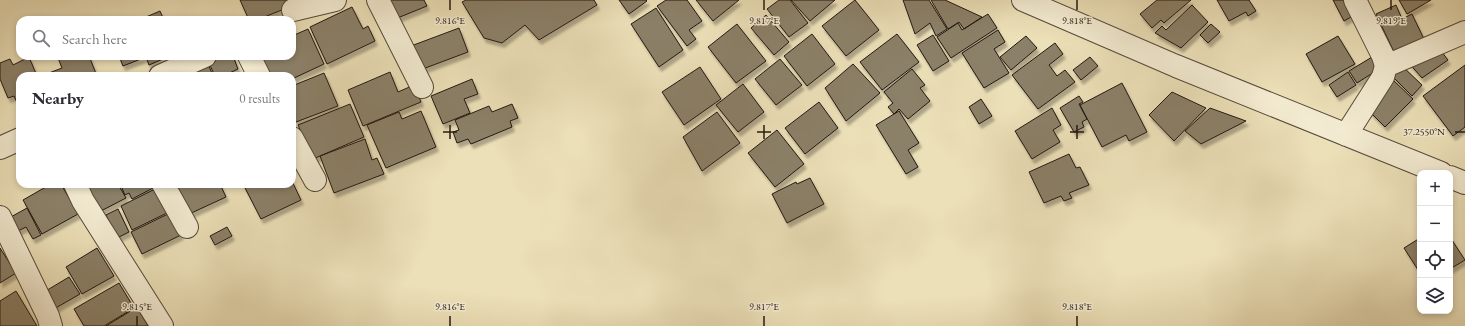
<!DOCTYPE html>
<html lang="en">
<head>
<meta charset="utf-8">
<style>
	body { margin:0; font-family:"EB Garamond",serif; background:#f2f2f3; color:#2b2b33 }
	.controls { position:absolute; right:12px; bottom:12px; display:grid; overflow:hidden; border-radius:8px; box-shadow:0 2px 6px #0003 }
	.controls button { width:36px; height:36px; display:grid; place-items:center; padding:0; border:0; border-bottom:1px solid #e1e1e2; background:#fff; color:#2b2b33; font:20px sans-serif }
	.list { margin:0; padding:0; list-style:none }
	h2 { display:flex; justify-content:space-between; align-items:center; height:52px; margin:0; padding:0 16px; font-size:17px }
	h2 small { font-size:13px; font-weight:400; color:#7c7c81 }
	.icon { flex:none; width:22px; height:22px; fill:none; stroke:currentColor; stroke-width:2; stroke-linecap:round; stroke-linejoin:round }
	.map { position:relative; flex:none; width:1465px; height:326px; overflow:hidden }
	.search { position:absolute; background:#fff; box-shadow:0 2px 6px #0003; left:16px; top:16px; width:280px; height:44px; display:flex; align-items:center; gap:10px; box-sizing:border-box; padding:0 14px; border-radius:12px; color:#7c7c81; font-size:15px }
	.panel { position:absolute; background:#fff; box-shadow:0 2px 6px #0003; left:16px; top:72px; width:280px; height:116px; border-radius:12px }
	.map>svg:first-child { display:block }
</style>
</head>
<body>
<div class="map">
<svg width="1465" height="326" viewBox="0 0 1465 326">
	<defs>
		<filter id="shadow"><feDropShadow dx="2.5" dy="4.5" stdDeviation="1" flood-color="#0004"/></filter>
	</defs>
	<rect width="100%" height="100%" fill="#ece0b8"/>
	<filter id="stains"><feTurbulence type="fractalNoise" baseFrequency=".005" numOctaves="4"/><feColorMatrix values="0 0 0 0 .2 0 0 0 0 .09 0 0 0 0 .02 0 0 0 .5 -.17"/></filter>
	<radialGradient id="worn" r=".72"><stop offset=".6" stop-color="#630" stop-opacity="0"/><stop offset="1" stop-color="#630" stop-opacity=".3"/></radialGradient>
	<path fill="#8b8068" stroke="#221811" filter="url(#shadow)" d="M240 0H286L289 7 257 20H249Z
		M387 0H424L427 6 395 19Z
		M466 0H594L597 5 539 40 525 25 502 43 484 38 462 2Z
		M619 0H646L647 1 629 14Z
		M666 0H687L702 21 689 30 696 39 687 46 657 6Z
		M696 0H739L713 21Z
		M779 0H790L808 23 789 37 767 9Z
		M791 0H835L810 21Z
		M855 0 879 30 846 56 822 26Z
		M903 0H929L947 29 936 36 930 23 915 34Z
		M931 0H945L982 17 964 29 959 22 948 29Z
		M1157 0H1191L1164 23 1161 20 1152 28 1140 14Z
		M1217 0H1249L1256 11 1248 16 1246 12 1229 21Z
		M1333 0H1354L1360 12 1344 21Z
		M1399 0H1431L1407 14Z
		M1192 5 1208 22 1181 48 1155 33 1162 26 1166 30Z
		M1396 5 1402 19 1412 14 1424 39 1394 52 1376 14Z
		M352 7 363 29 368 26 375 41 327 64 310 27Z
		M656 8 683 50 659 67 631 24Z
		M160 11 164 20H139Z
		M988 14 997 28 951 58 937 37 958 23 962 30Z
		M766 15 789 42 774 55 751 28Z
		M737 24 766 61 736 83 708 47Z
		M1211 24 1220 32 1208 43 1200 35Z
		M459 28 468 52 420 70 411 46Z
		M308 29 324 64 292 79V76H269L260 56H292V36Z
		M998 30 1005 42 994 49 1009 73 984 88 962 53Z
		M812 34 835 64 807 86 784 56Z
		M897 34 919 62 882 90 860 62Z
		M933 35 949 61 933 71 917 45Z
		M1026 36 1037 48 1011 70 1000 57Z
		M1338 36 1355 64 1322 82 1306 54Z
		M1055 43 1063 54 1049 65 1057 76 1065 70 1075 82 1038 109 1012 75Z
		M1438 47 1448 60 1422 78 1408 62Z
		M63 56H89L97 76H50L49 73 62 68 58 58Z
		M119 56H170L149 65 146 57 123 66Z
		M215 56H233L238 69 223 76H215L207 59Z
		M29 57 37 76H20V109L14 96 8 98 0 79V63L10 59 13 65Z
		M1090 57 1098 66 1081 80 1073 70Z
		M1372 57 1379 69 1357 83 1349 71Z
		M206 59 213 76H174Z
		M780 59 802 85 776 105 755 79Z
		M853 64 880 93 846 121 825 88Z
		M1400 64 1422 85 1412 96 1390 74Z
		M1465 65V127L1453 136 1423 96Z
		M700 67 721 99 684 125 662 92Z
		M912 69 925 85 920 88 930 101 908 119 899 109 894 114 888 107 893 103 884 92Z
		M390 72 398 92 414 85 421 102 363 126 348 90Z
		M1348 72 1356 85 1337 97 1329 85Z
		M324 73 338 106 296 122 292 111V86Z
		M472 79 478 94 464 99 470 113 443 124 431 96Z
		M1393 80 1413 99 1385 127 1366 108Z
		M1122 83 1147 132 1129 141 1126 135 1102 147 1080 105Z
		M743 84 764 112 738 132 716 105Z
		M1172 92 1206 108 1174 141 1149 115Z
		M1079 96 1083 102 1079 104 1087 119 1082 122 1084 127 1074 132 1060 108Z
		M981 99 992 116 979 124 969 107Z
		M819 102 838 128 805 154 785 128Z
		M350 104 364 137 313 159 298 125Z
		M512 104 518 118 510 121 512 127 471 144 468 139 457 143 453 132 459 130 455 120 489 106 492 112Z
		M1052 108 1061 125 1053 130 1060 142 1032 159 1015 131Z
		M1210 108 1246 121 1201 144 1185 131Z
		M421 111 436 147 386 168 367 125 399 112 402 119Z
		M899 111 919 143 908 150 918 167 906 174 876 125Z
		M717 112 740 143 702 171 683 137Z
		M777 130 804 164 775 187 748 153Z
		M365 139 372 160 377 158 384 174 334 193 320 156Z
		M1069 154 1076 168 1080 167 1089 185 1069 193 1072 198 1064 201 1061 196 1044 203 1029 172Z
		M810 178 824 204 787 223 772 194 796 182 797 184Z
		M292 181 301 200 261 219 243 184H292Z
		M51 184H61L78 214 42 234 23 200Z
		M85 184H118L126 198 99 212Z
		M120 184H154L155 187 132 199 129 193 125 195Z
		M173 184H220L226 197 187 215Z
		M157 188 169 212 132 230 121 206Z
		M27 208 41 235 33 239 26 227 16 232 9 218Z
		M118 209 129 232 117 238 106 215Z
		M170 213 181 235 142 254 131 232Z
		M227 227 232 236 215 245 210 236Z
		M1450 237 1465 260 1450 269Z
		M1420 238V273L1404 248Z
		M0 248 16 273 0 283Z
		M97 248 114 276 82 294 66 267Z
		M69 277 80 294 54 309 44 292Z
		M119 283 134 308 104 326H84L74 309Z
		M16 291 37 326H0V301Z
		M137 307 148 326H106Z"/>
	<g fill="none" stroke-linecap="round" stroke-linejoin="round">
		<g stroke="#544a3b" stroke-width="24">
			<path id="minor" d="M378 0 422 87
				M1023 0 1176 66 1441 173
				M293 10 335 0
				M249 56 259 76
				M1386 66 1465 32
				M160 76 205 56
				M1346 135 1383 77 1386 66 1383 56 1355 0
				M292 138 315 180
				M0 148 20 139
				M1450 177 1465 183
				M75 184 83 201 162 326
				M163 184 187 227
				M0 217 48 316 51 326"/>
		</g>
		<use href="#minor" stroke="#f3ebd1" stroke-width="22"/>
	</g>
	<path fill="none" stroke="#221811" stroke-width="1.5" d="M450 0V10M764 0V10M1077 0V10M1391 0V10M450 125V139M764 125V139M1077 125V139M443 132H457M757 132H771M1070 132H1084M1455 132H1465M137 316V326M450 316V326M764 316V326M1077 316V326"/>
	<g font-size="10" text-anchor="middle" fill="#221811" stroke="#f3ebd1" stroke-width="3" stroke-linejoin="round" paint-order="stroke">
		<text x="450" y="24">9.816°E</text>
		<text x="764" y="24">9.817°E</text>
		<text x="1077" y="24">9.818°E</text>
		<text x="1391" y="24">9.819°E</text>
		<text x="1424" y="135">37.2550°N</text>
		<text x="137" y="310">9.815°E</text>
		<text x="450" y="310">9.816°E</text>
		<text x="764" y="310">9.817°E</text>
		<text x="1077" y="310">9.818°E</text>
	</g>
	<rect width="100%" height="100%" filter="url(#stains)"/>
	<rect width="100%" height="100%" fill="url(#worn)"/>
</svg>
<div class="controls">
<button>+</button>
<button>−</button>
<button><svg class="icon" aria-label="locate" viewBox="0 0 24 24"><circle cx="12" cy="12" r="6"/><path d="M12 2v4M12 18v4M2 12h4M18 12h4"/></svg></button>
<button><svg class="icon" aria-label="layers" viewBox="0 0 24 24"><path d="M12 4l9 5-9 5-9-5zM3 14l9 5 9-5"/></svg></button>
</div>
<div class="search"><svg class="icon" aria-label="search" viewBox="0 0 24 24"><circle cx="10" cy="10" r="6"/><path d="M15 15l6 6"/></svg>Search here</div>
<section class="panel">
<h2>Nearby<small>0 results</small></h2>
<ul class="list">
</ul>
</section>
</div>
</body>
</html>
